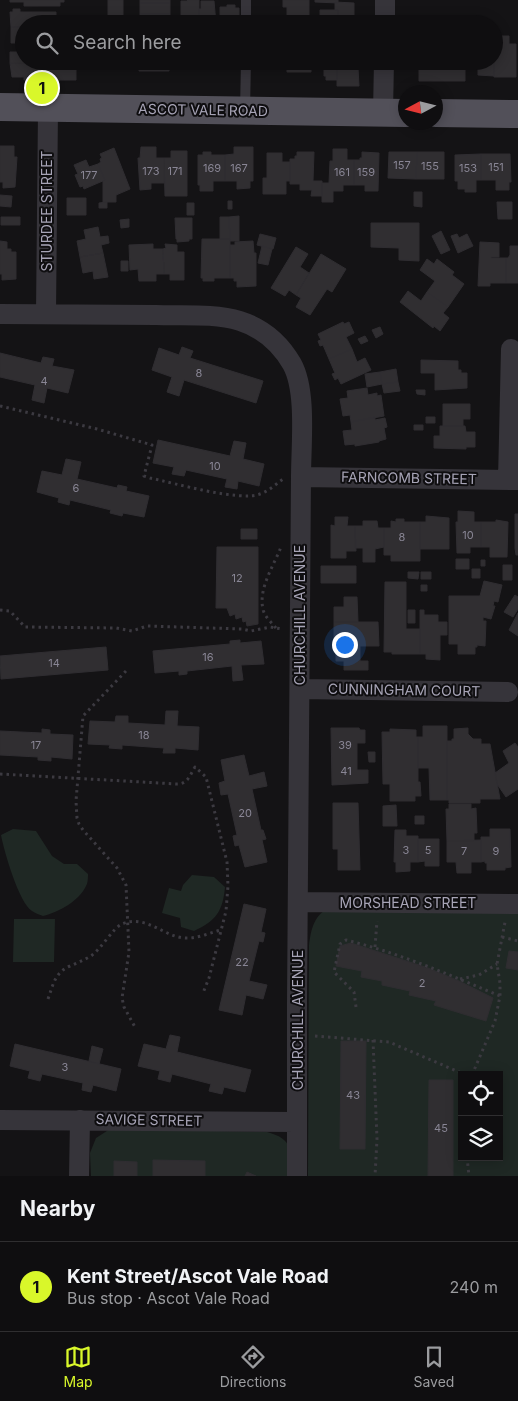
<!DOCTYPE html>
<html lang="en">
<head>
<meta charset="utf-8">
<style>
	body { margin:0; font-family:Inter,sans-serif; background:#1d1c1e; color:#f1f3f6 }
	.controls { position:absolute; right:15px; bottom:15px; display:grid; overflow:hidden; border-radius:0px; box-shadow:0 2px 12px #0003 }
	.controls button { width:45px; height:45px; display:grid; place-items:center; padding:0; border:0; border-bottom:1px solid #2f2e30; background:#0f0e10; color:#f1f3f6; font:25px sans-serif }
	.compass { position:absolute; left:398px; top:85px; width:45px; height:45px; border-radius:50%; background:#0f0e10; box-shadow:0 2px 12px #0003; rotate:263deg }
	.you { position:absolute; left:344px; top:644px; width:18px; height:18px; margin:-12px; border:4px solid #fff; border-radius:50%; background:#1a73e8; box-shadow:0 0 0 8px #1a73e833 }
	.badge { display:grid; place-items:center; width:32px; height:32px; border-radius:50%; background:#d9f72a; color:#111; font-size:16px; font-weight:700 }
	.pin { position:absolute; translate:-50% -50%; border:2px solid #fff; box-shadow:0 1px 5px #0006 }
	.list { margin:0; padding:0; list-style:none }
	h2 { display:flex; justify-content:space-between; align-items:center; height:65px; margin:0; padding:0 20px; font-size:21px }
	h2 small { font-size:16px; font-weight:400; color:#9b9c9f }
	.list li { display:grid; grid-template-columns:32px 1fr auto; gap:15px; align-items:center; box-sizing:border-box; height:90px; padding:0 20px; border-top:1px solid #2f2e30 }
	.list b { display:block; font-size:19px; white-space:nowrap }
	.list p { margin:0; font-size:16px; white-space:nowrap; color:#9b9c9f }
	.list em { font-size:16px; font-style:normal; color:#9b9c9f }
	.icon { flex:none; width:28px; height:28px; fill:none; stroke:currentColor; stroke-width:2; stroke-linecap:round; stroke-linejoin:round }
	.map { position:relative; flex:none; width:518px; height:1176px; overflow:hidden }
	.search { position:absolute; background:#0f0e10; box-shadow:0 2px 12px #0003; left:15px; right:15px; top:15px; height:55px; display:flex; align-items:center; gap:12px; box-sizing:border-box; padding:0 18px; border-radius:28px; color:#9b9c9f; font-size:19px }
	.sheet { height:155px; background:#0f0e10 }
	nav { display:flex; justify-content:space-around; align-items:center; box-sizing:border-box; height:70px; border-top:1px solid #2f2e30; background:#0f0e10; font-size:14px; color:#9b9c9f }
	nav a { display:grid; justify-items:center; gap:2px }
	nav .on { color:#d9f72a }
	.map>svg:first-child { display:block }
</style>
</head>
<body>
<div class="map">
<svg width="518" height="1176" viewBox="0 0 518 1176">
	<rect width="100%" height="100%" fill="#141315"/>
	<path fill="#1f2824" fill-rule="evenodd" d="M13 829 36 831 52 856 64 864H77L88 874C88 877 88 883 86 886 79 901 59 912 43 916 40 915 35 913 32 911 19 903 4 851 1 835Z
		M192 875 214 877 225 887C223 911 216 921 194 931L181 927 180 918 162 913 169 888 181 891 183 885Z
		M327 909 518 912V1176H308L309 945C311 931 313 917 327 909ZM462 1075H499V1157H462Z
		M14 919H55L54 962H13Z
		M110 1129 267 1132C294 1139 291 1152 294 1176H91L90 1153 96 1138Z"/>
	<path fill="#302e31" stroke="#2f2d31" d="M10 0H64V2H60V6H24V2H10Z
		M108 0H123V24H108Z
		M140 0H170V3H140Z
		M187 0H199V24H181V1H188Z
		M283 0H309V24H287V7H283Z
		M315 0H338V3L315 2Z
		M201 1H214L216 24H199V9H201Z
		M335 2 354 3V24H338V10H335Z
		M140 3H170V14H140Z
		M227 5H235V8H239V24H220V7H227Z
		M13 9H20V12H56V24H24V27H11L10 12H13Z
		M320 10H338V24H320Z
		M140 14H170V24H140Z
		M11 27H24V43H11Z
		M494 36H509V44H516V77H494Z
		M21 48H24V61H71V62H61V63H10V52H22Z
		M140 61H169V71H139Z
		M181 61H198V65H181Z
		M198 61H215V69H198Z
		M219 61H238V65H219Z
		M251 61H281V66H279V68H254V66H251Z
		M287 61H311V72H287Z
		M324 61H337V80H326V76H324Z
		M337 61H352V68H358L359 86H337Z
		M419 61H465V81H419Z
		M478 61H494V76L478 75Z
		M10 63 76 64V80H24V77H12Z
		M78 64 85 65V69H78Z
		M0 146H14V157H17L15 187 3 188V182H0Z
		M141 147H156V158H164V183H151V189L140 190 138 158H140Z
		M234 147H253V181H250V188L237 189V181H225V155L234 154Z
		M114 148 130 189 116 195V202H103V181L105 180 98 164 101 162 100 159 102 158 100 154Z
		M333 149H347V160H354V185H343V191H333V202H322V183H329L330 161H333Z
		M171 151H187V196H165L164 158H171Z
		M203 152H211V155H225V181H213V191H200V185H198V155H203Z
		M297 152H314L313 181H322V196H311L312 190H300V184H290V159H295V156H297Z
		M362 152 379 153 378 191H365V185H354V160H360V158H362Z
		M389 152H417L416 179 388 178Z
		M417 152H444V179H416Z
		M267 153H282V162H290V181H286V194H263V178H267Z
		M481 154H510L511 182H509V190H496V180H481Z
		M481 154V180H476V192H465V189H458V181H455V155Z
		M86 160 89 167 98 164 105 180 84 189 83 186 80 187 75 175 78 174 74 165Z
		M414 192H422V207L414 206Z
		M0 195 12 196 11 207 0 206Z
		M67 198H86V215H67Z
		M228 201H232V209H228Z
		M107 202V208H99V203Z
		M497 202H512V219H498Z
		M187 203H194V215H187Z
		M239 216V241H230L229 217Z
		M1 217H20V225H1Z
		M220 217H229L230 239H220Z
		M175 218H192V239H189V241L177 242V239H176Z
		M129 219V227L121 228 120 220Z
		M371 223H419V261L399 260V248L371 247Z
		M98 227 100 237 108 236 109 243 101 245 103 253 80 257 77 241 86 239 84 230Z
		M441 231 450 250 441 254 432 236Z
		M260 234 276 238 273 249 257 245Z
		M457 234 459 238 467 234 473 246 458 253 451 236Z
		M202 239H230V278H214V281H203V278H201Z
		M0 241 7 242V249H11V252H16V279L2 280V274H0Z
		M253 241 254 253H256V286L237 287V281H234V278H230V245H235V242Z
		M480 242 499 243V257H491V258H506V283H490V286H478Z
		M153 244V249H163L164 274H156V281H139L138 269 130 270 129 245Z
		M165 244 177 245V252H184V280H170V274H164L163 249 166 248Z
		M262 246 272 249 268 265 258 263Z
		M510 246H518V283H506V258H508L510 255Z
		M296 247 308 254 300 267 309 273 296 295 289 290 285 296 271 288Z
		M103 253 108 277 94 279 93 271 83 273 80 257Z
		M321 254 346 269 332 292 327 289 310 315 296 307 301 298 296 295Z
		M427 259 434 264 437 259 454 272 452 275 464 284 448 307 427 292 435 281 420 270Z
		M121 261H128V271H121Z
		M408 291 421 301 427 292 448 307 443 313 449 318 440 331 434 326 433 328 400 302Z
		M343 322 344 324 349 322 354 333 346 337 352 349 329 359 323 345 320 346 318 341 321 340 318 334Z
		M380 327 383 334 376 338 372 330Z
		M365 336 368 341 361 344 358 339Z
		M182 347 193 351 190 358 263 381 256 403 184 380 179 396 167 392 172 377 152 370 159 348 179 355Z
		M352 349 357 362 365 358 371 370 341 384 338 378 335 380 332 374 335 373 329 359Z
		M0 353 41 363 43 357 54 359 52 366 74 370 68 393 47 388 44 403 32 400 35 385 0 377Z
		M421 360 458 361V370H461V373H467V388L435 390V373H421Z
		M396 369 398 382 382 384 380 372Z
		M380 372 382 384 367 387 365 374Z
		M398 382 400 391 384 393 382 384Z
		M367 388 368 395 377 393V396L381 395 384 416 351 422 350 415 343 416 340 399 348 398 347 391Z
		M416 390H425V395L417 394Z
		M443 404H470V419H463V426H443Z
		M375 417V420L385 418 387 427 384 428 386 439 379 441V442L355 446V444L345 445 343 431 352 430 351 422Z
		M426 417H435V423H426Z
		M414 425H423V430H414Z
		M440 426H465L466 432H475V447H466V449L434 448V436H440Z
		M158 440 230 456 234 441 246 443 243 459 264 464 259 486 238 481 237 489 225 487 227 479 186 470 184 476 172 474 174 467 153 463Z
		M66 459 81 462 77 479 117 488 118 485 127 487 126 491 149 496 144 517 123 513 122 516 110 513 111 510 70 500 69 505 58 502 59 498 37 492 42 471 62 475Z
		M458 511 474 512V522H481V547H470V553H457L456 522H458Z
		M515 514H518V555H516L515 548Z
		M426 516 449 518V549H420V522H426Z
		M335 517H348L347 526H355L356 551H346V558H331V525L335 526Z
		M396 519H404V522H420V561H391V555H384V528H391V521L396 522Z
		M496 520 508 522 507 557H490V547H481V522H496Z
		M363 521H377L378 528H384V547L375 549V562H363V548H355V526H363Z
		M241 529H257V539H241Z
		M217 547H258V624L247 626 246 621 243 622 242 617 236 619 235 614 230 616 227 608H216Z
		M456 559H469V569H456Z
		M481 560H485V566H481Z
		M503 565H512V580H503Z
		M321 566H356V583H321Z
		M472 569H480V578H472Z
		M408 572H419L418 579 408 578Z
		M421 572H431V579H421Z
		M484 581 502 585 498 602 494 601 493 606H495L491 619 483 617V621H486L485 646 477 645V647H475V654H458V644H449V596H480Z
		M385 582H406V629H420V654H392V652H384Z
		M421 585H427V591H421Z
		M515 595 518 597V609L513 617 504 612Z
		M344 597H357L358 622H334V607H344Z
		M408 610H415V623H408Z
		M420 610H424V615H438V622H447V635H440V660L426 659V654H420Z
		M518 613V636L509 630Z
		M334 622H378L379 646H360V661H368V670H344V661H336V648H344V639H334Z
		M240 640V643L261 641 264 664 241 665 243 680 233 681 232 666 187 671V674L179 675V671L155 673 153 651 230 644V641Z
		M106 647 108 670 1 679 0 656Z
		M166 711H178L177 726 199 727 198 750 175 748V753H163L164 748 122 745V749L109 748 110 745 88 744 90 721 115 722 116 716H128V723L165 725Z
		M423 726H447V800H430L429 768H418V737H423Z
		M331 728H359L360 730H365V743H357V770H368V783L332 785Z
		M468 728V734L473 739H481V744H490L500 799H480V803H449V800H447V741H452V739H454V729Z
		M42 729 50 730V734L73 735 72 759 51 757V761L38 760V757L0 755V731L42 733Z
		M390 729 416 730V737H418V782H420L421 796H415V801H390V784H383L382 732H390Z
		M515 743 518 747V789L506 797 497 784 495 773 509 763 503 751Z
		M368 752H375V762H369Z
		M244 755 249 776 264 772 267 786 252 789 261 830H263L266 839 262 840 267 862 245 867 239 845 235 846 233 836 237 835 228 794 221 795 219 783 225 781 221 760Z
		M333 803H358L360 870H338V849H333Z
		M449 804H471V809L476 808 477 833H474V841H447L446 809H449Z
		M396 805 397 826H383V806Z
		M415 816H424V824H415Z
		M490 829H510L511 867 505 868V870H487V863H485V861L481 862V837H490Z
		M395 830H406V836H418V862H410V871L396 872V862H394Z
		M418 839H439V866H425V861L418 862Z
		M481 840V862H471V873H457L456 862H447V841Z
		M244 904 266 909 261 932 265 933 263 942 259 941 249 981 267 985 263 999 246 995 242 1015 219 1010Z
		M351 943 428 968 459 981 493 998 486 1021 434 1005 436 1001 409 995 410 991 382 985V981L361 977 362 971 336 966 340 946Z
		M509 951 518 952V970L506 968Z
		M170 1035 180 1037 177 1052 251 1070 245 1092 224 1087 222 1094 209 1091 211 1084 172 1074 170 1082 158 1079 160 1071 138 1066 144 1044 166 1049Z
		M341 1041H366L365 1149H340Z
		M15 1044 121 1069 116 1091 93 1085 91 1092 82 1090 83 1083 42 1074 40 1081 28 1078 30 1071 10 1066Z
		M92 1046 103 1049 99 1064 89 1061Z
		M429 1080H453V1176H428Z
		M153 1160 205 1161V1176H153Z
		M114 1161 137 1162V1176H114Z
		M247 1172 256 1176H245Z"/>
	<g fill="none" stroke-linecap="round" stroke-linejoin="round">
		<path stroke="#3c3a41" stroke-width="3" stroke-dasharray="2.5 4" stroke-linecap="butt" d="M0 406 97 429 152 445 144 476 150 478C174 483 240 502 260 494 269 491 276 484 283 479
			M0 610 10 611 25 627 116 628 132 631 147 626 242 629 251 631 270 627 282 629
			M276 628C271 622 264 616 263 609 258 589 274 565 281 547
			M126 671 83 716 76 801 77 818 79 824 83 830 117 868 126 885 129 952 122 998 124 1007 136 1029
			M0 774 177 784C188 784 190 775 195 767L206 777 227 862 228 886 226 911 209 978 203 993
			M502 937 518 941
			M375 947 377 921
			M460 979 479 975 497 964
			M48 999C53 985 55 972 70 966 77 963 84 960 91 956 102 948 113 928 122 924 145 914 163 936 184 938 197 939 209 933 221 930
			M356 1007 354 992 334 972 340 944 346 940C399 953 450 975 500 996
			M315 1036 389 1042 466 1075
			M373 1040 377 1139 375 1176
			M472 1075 495 1021 500 996V983L497 964 505 922
			M467 1157 469 1176"/>
		<path stroke="#36343a" stroke-width="10" d="M246 24V0
			M245 110 246 61"/>
		<path stroke="#36343a" stroke-width="20" d="M385 24V0
			M383 112 384 61
			M0 314C52 314 104 315 156 315 183 316 214 313 240 321 262 328 280 343 292 364 307 391 301 445 301 477L297 1002V1176
			M46 314 48 109
			M301 477 518 480
			M508 480 511 349
			M300 689 508 692
			M299 902 518 904
			M0 1120 297 1122
			M79 1176 80 1120"/>
		<path stroke="#525059" stroke-width="28" d="M0 107 406 113
			M436 113 518 114"/>
	</g>
	<g text-anchor="middle" stroke-width="4" stroke-linejoin="round" paint-order="stroke">
		<g font-size="11" fill="#898695">
			<text x="402" y="169">157</text>
			<text x="430" y="170">155</text>
			<text x="496" y="171">151</text>
			<text x="212" y="172">169</text>
			<text x="239" y="172">167</text>
			<text x="468" y="172">153</text>
			<text x="151" y="175">173</text>
			<text x="175" y="175">171</text>
			<text x="342" y="176">161</text>
			<text x="366" y="176">159</text>
			<text x="89" y="179">177</text>
			<text x="199" y="377">8</text>
			<text x="44" y="385">4</text>
			<text x="215" y="470">10</text>
			<text x="76" y="492">6</text>
			<text x="468" y="539">10</text>
			<text x="402" y="541">8</text>
			<text x="237" y="582">12</text>
			<text x="208" y="661">16</text>
			<text x="54" y="667">14</text>
			<text x="144" y="739">18</text>
			<text x="36" y="749">17</text>
			<text x="345" y="749">39</text>
			<text x="346" y="775">41</text>
			<text x="245" y="817">20</text>
			<text x="406" y="854">3</text>
			<text x="428" y="854">5</text>
			<text x="464" y="855">7</text>
			<text x="496" y="855">9</text>
			<text x="242" y="966">22</text>
			<text x="422" y="987">2</text>
			<text x="65" y="1071">3</text>
			<text x="353" y="1099">43</text>
			<text x="441" y="1132">45</text>
		</g>
		<g font-size="14" fill="#a7a4b6" stroke="#0f0e10">
			<text transform="translate(203 110) rotate(1)" y="5">ASCOT VALE ROAD</text>
			<text transform="translate(47 211) rotate(-90)" y="5">STURDEE STREET</text>
			<text transform="translate(409 478) rotate(1)" y="5">FARNCOMB STREET</text>
			<text transform="translate(300 615) rotate(-90)" y="5">CHURCHILL AVENUE</text>
			<text transform="translate(404 690) rotate(1)" y="5">CUNNINGHAM COURT</text>
			<text x="408" y="908">MORSHEAD STREET</text>
			<text transform="translate(298 1020) rotate(-90)" y="5">CHURCHILL AVENUE</text>
			<text transform="translate(149 1120) rotate(1)" y="5">SAVIGE STREET</text>
		</g>
	</g>
</svg>
<div class="controls">
<button><svg class="icon" aria-label="locate" viewBox="0 0 24 24"><circle cx="12" cy="12" r="6"/><path d="M12 2v4M12 18v4M2 12h4M18 12h4"/></svg></button>
<button><svg class="icon" aria-label="layers" viewBox="0 0 24 24"><path d="M12 4l9 5-9 5-9-5zM3 14l9 5 9-5"/></svg></button>
</div>
<svg class="compass" viewBox="-18 -18 36 36"><path d="M0-13l5 13h-10z" fill="#e53935"/><path d="M0 13l5-13h-10z" fill="#9b9c9f"/></svg>
<div class="you"></div>
<div class="pin badge" style="left:42px;top:88px">1</div>
<div class="search"><svg class="icon" aria-label="search" viewBox="0 0 24 24"><circle cx="10" cy="10" r="6"/><path d="M15 15l6 6"/></svg>Search here</div>
</div>
<section class="sheet">
<h2>Nearby<small></small></h2>
<ul class="list">
<li><span class="badge">1</span><div><b>Kent Street/Ascot Vale Road</b><p>Bus stop · Ascot Vale Road</p></div><em>240 m</em></li>
</ul>
</section>
<nav>
<a class="on"><svg class="icon" aria-label="map" viewBox="0 0 24 24"><path d="M3 6l6-2 6 2 6-2v14l-6 2-6-2-6 2zM9 4v14M15 6v14"/></svg>Map</a>
<a><svg class="icon" aria-label="directions" viewBox="0 0 24 24"><path d="M12 3l9 9-9 9-9-9zM9 14v-3h6M13 9l2 2-2 2"/></svg>Directions</a>
<a><svg class="icon" aria-label="saved" viewBox="0 0 24 24"><path d="M7 4h10v16l-5-4-5 4z"/></svg>Saved</a>
</nav>
</body>
</html>
